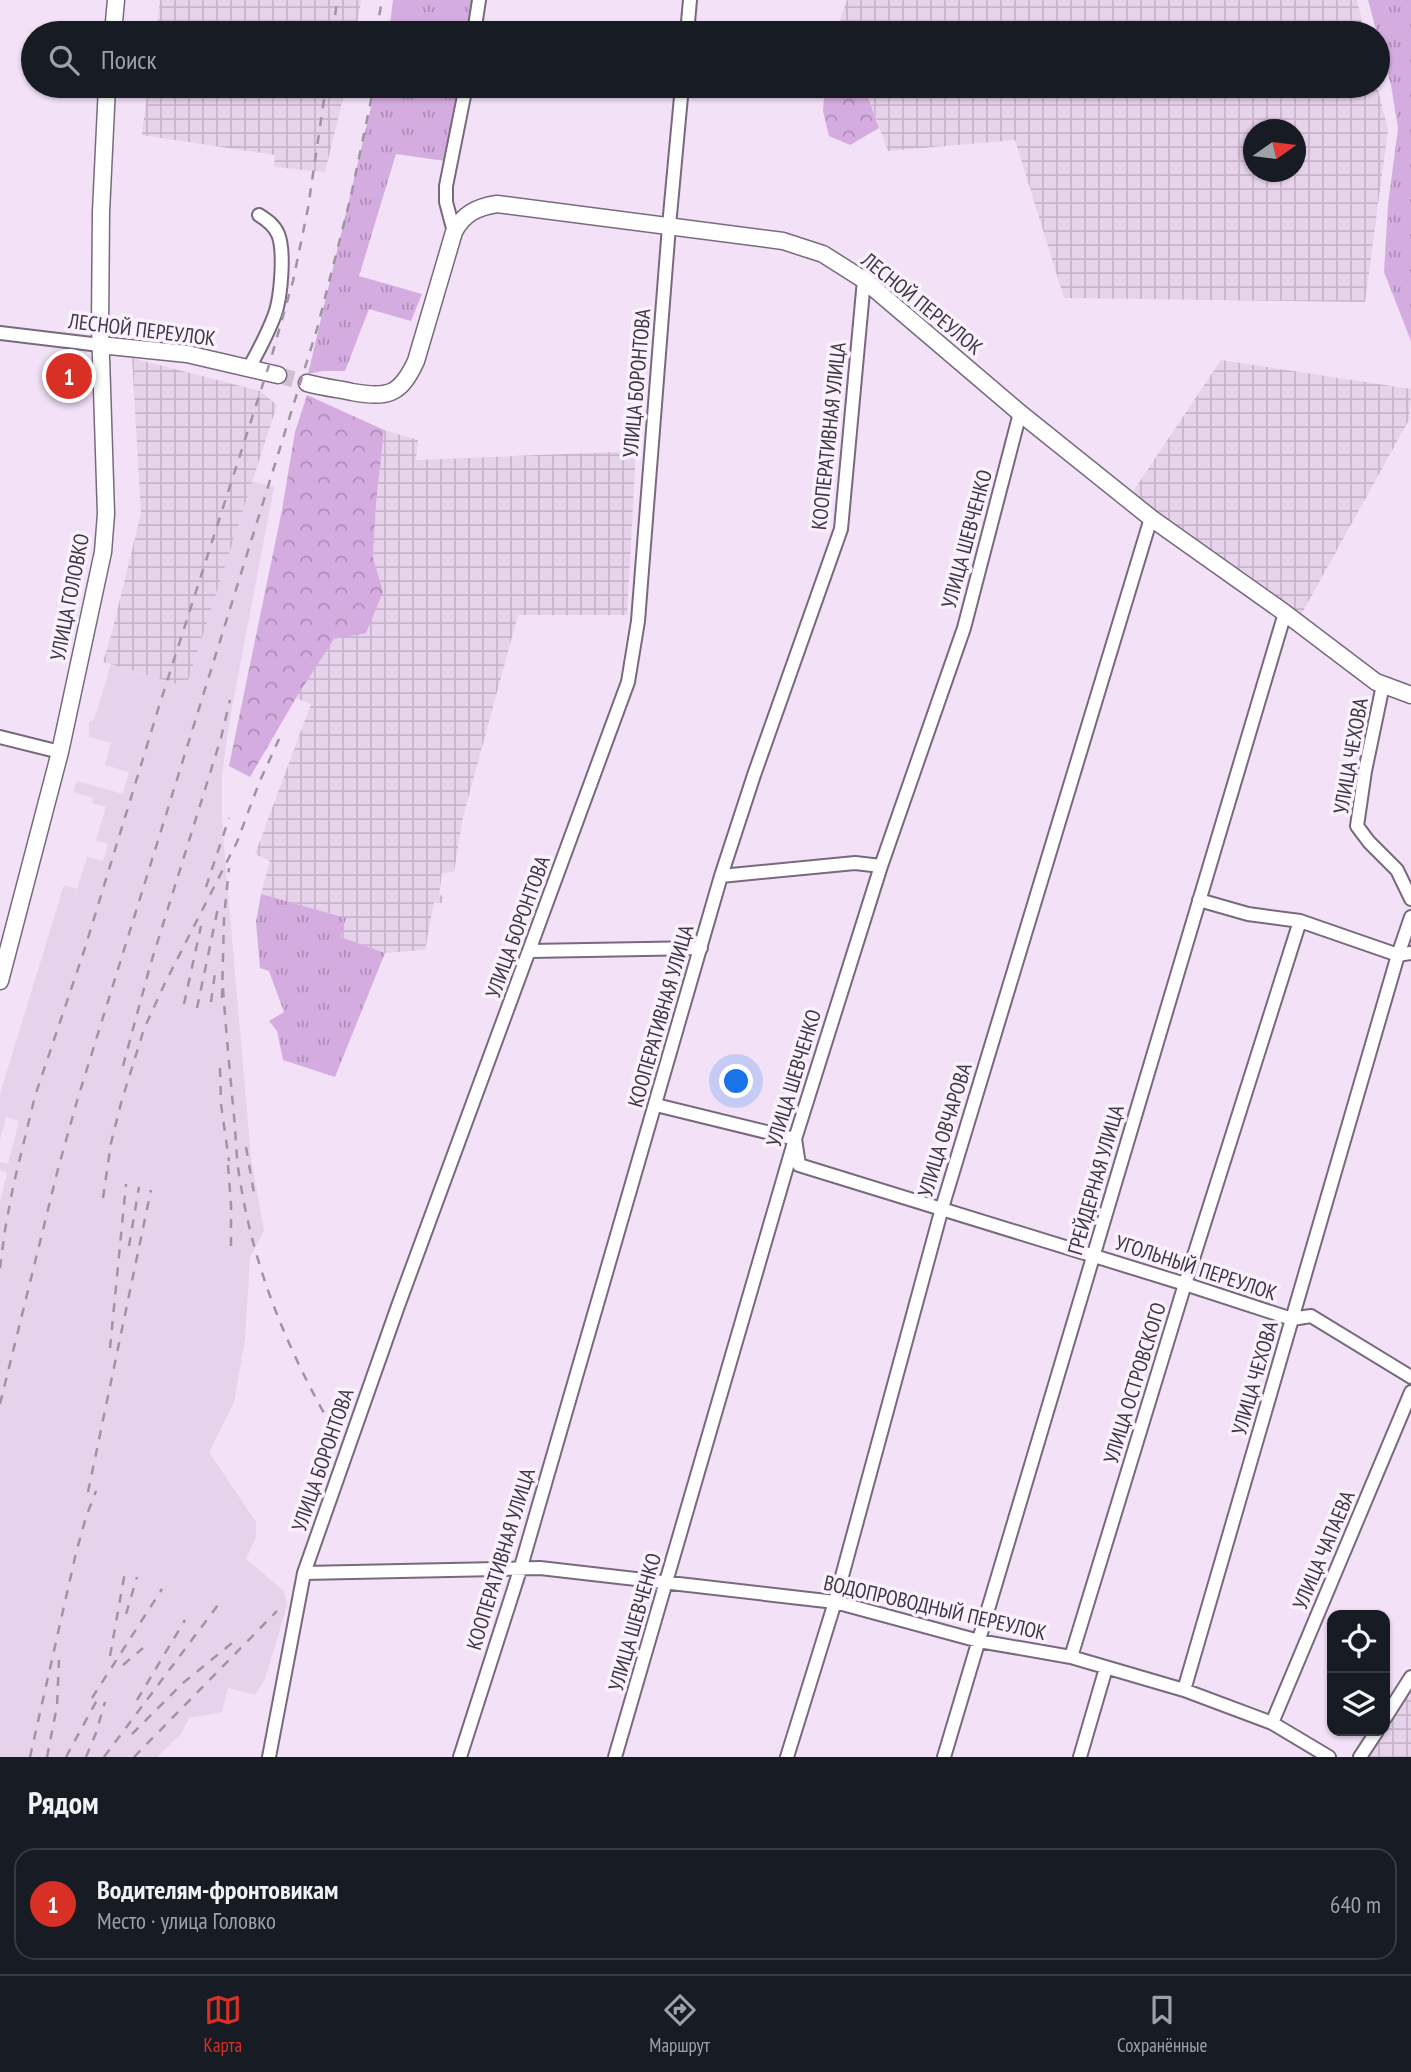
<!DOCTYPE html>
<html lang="ru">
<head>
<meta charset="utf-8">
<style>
	body { margin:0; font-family:"PT Sans Narrow",sans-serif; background:#20242c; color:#f1f3f6 }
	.controls { position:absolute; right:21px; bottom:21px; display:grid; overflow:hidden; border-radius:14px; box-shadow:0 2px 5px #0004 }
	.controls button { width:63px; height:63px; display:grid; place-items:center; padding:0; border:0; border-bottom:2px solid #363941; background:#171b24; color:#f1f3f6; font:35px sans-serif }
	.compass { position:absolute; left:1243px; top:119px; width:63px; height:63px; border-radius:50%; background:#171b24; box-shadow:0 2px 5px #0004; rotate:76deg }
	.you { position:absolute; left:737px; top:1082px; width:24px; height:24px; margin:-18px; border:5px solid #fff; border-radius:50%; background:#1a73e8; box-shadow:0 0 0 10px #1a73e833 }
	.badge { display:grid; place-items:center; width:46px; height:46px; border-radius:50%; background:#d93025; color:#fff; font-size:23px; font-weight:700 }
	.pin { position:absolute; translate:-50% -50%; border:4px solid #fff; box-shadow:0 2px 7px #0006 }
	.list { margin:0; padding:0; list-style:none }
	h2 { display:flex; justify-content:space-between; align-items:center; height:91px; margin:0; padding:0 28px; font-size:30px }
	h2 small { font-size:23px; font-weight:400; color:#9ea1a6 }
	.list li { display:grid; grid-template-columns:46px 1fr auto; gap:21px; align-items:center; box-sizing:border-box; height:112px; margin:0 14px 14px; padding:0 14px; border:2px solid #363941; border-radius:21px }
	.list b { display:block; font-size:26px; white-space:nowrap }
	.list p { margin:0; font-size:23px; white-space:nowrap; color:#9ea1a6 }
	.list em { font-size:23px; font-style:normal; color:#9ea1a6 }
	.icon { flex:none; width:38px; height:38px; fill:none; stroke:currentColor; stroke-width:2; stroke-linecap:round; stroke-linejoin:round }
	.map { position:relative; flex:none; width:1411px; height:1757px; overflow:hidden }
	.search { position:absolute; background:#171b24; box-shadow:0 2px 5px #0004; left:21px; right:21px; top:21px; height:77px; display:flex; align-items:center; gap:18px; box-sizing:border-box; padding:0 24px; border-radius:38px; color:#9ea1a6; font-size:26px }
	.sheet { height:217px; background:#171b24 }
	nav { display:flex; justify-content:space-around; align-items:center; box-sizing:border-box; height:98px; border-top:2px solid #363941; background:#171b24; font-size:19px; color:#9ea1a6 }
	nav a { display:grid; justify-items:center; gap:4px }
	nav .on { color:#d93025 }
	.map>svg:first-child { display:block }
</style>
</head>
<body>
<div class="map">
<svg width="1411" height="1757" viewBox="0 0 1411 1757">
	<defs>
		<pattern id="industrial-grid" width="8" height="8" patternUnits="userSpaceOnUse" patternTransform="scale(1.75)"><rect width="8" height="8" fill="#e7d2ec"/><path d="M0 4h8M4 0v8" fill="none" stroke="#c7b5cb"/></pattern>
		<pattern id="grass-tufts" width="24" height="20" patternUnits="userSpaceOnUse" patternTransform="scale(1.75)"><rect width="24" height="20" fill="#d5ace0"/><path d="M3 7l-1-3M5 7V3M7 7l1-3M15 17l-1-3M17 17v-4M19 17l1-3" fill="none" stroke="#ae8db7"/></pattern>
		<pattern id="forest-crowns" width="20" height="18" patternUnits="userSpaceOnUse" patternTransform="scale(1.75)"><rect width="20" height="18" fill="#d5ace0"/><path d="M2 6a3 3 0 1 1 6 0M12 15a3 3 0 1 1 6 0" fill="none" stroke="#ae8db7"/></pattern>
	</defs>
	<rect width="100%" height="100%" fill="#f2e1f7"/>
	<path fill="#e7d2ec" d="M252 481 274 487 230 718 222 775V823L251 1158 264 1231 250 1257 245 1339 234 1402 209 1452 256 1522V1537L246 1559 284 1591 287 1606 265 1679 255 1695 228 1688 222 1712 189 1718 181 1734 157 1757H0V1202L7 1173 0 1170V1162L8 1164 19 1121 6 1117 0 1140V1094L64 885 77 889 87 857 103 861 108 844 96 840 106 807 92 803 93 798 73 792 77 781 123 794 129 772 105 765 111 743 89 737V722L94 720 111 665 186 687Z"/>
	<path fill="url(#industrial-grid)" fill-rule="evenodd" d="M160 0H361L356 33H156Z
		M847 0H1357L1365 33H845L840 20Z
		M148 86H346L325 172 274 167 275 155 142 135Z
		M864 86H1377L1388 130 1365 302 1064 298 1015 140 888 151ZM1254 130H1296V172H1254Z
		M132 358 260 391 277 405 186 687 103 662 112 632 141 513Z
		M1221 360 1411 389 1409 420 1297 622 1128 499Z
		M384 430 418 440 416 460 636 451 627 615H518L463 817 454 872 442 873 439 895 443 896 442 903 434 902 425 950 385 953 341 937 345 918 261 894 270 861 255 854 311 704 296 698 334 638 383 592 373 558 376 504Z
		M1411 1677V1757H1360L1377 1731H1385V1718Z"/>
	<path fill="url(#grass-tufts)" d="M393 0H479L474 33H389Z
		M1368 0H1411V341L1384 272 1388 205 1398 128 1391 85Z
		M376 86H466L452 162 396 154 359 276 422 294 411 321 369 309 345 371H323L308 374Z
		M261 894 346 918 341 937 385 953 335 1077 283 1060 277 1031 269 1021 284 1012 269 971 260 968 256 922Z"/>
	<path fill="url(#forest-crowns)" d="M825 86H864L879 128 850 145 829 136 823 111Z
		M307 395 384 430 376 504 373 557 383 592 366 633 334 639 296 698 250 777 229 766 282 510 295 432Z"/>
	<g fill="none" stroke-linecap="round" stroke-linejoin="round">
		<path stroke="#cebfd2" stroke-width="16" stroke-dasharray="16 8" stroke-linecap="butt" d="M278 375 307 383"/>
		<g stroke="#786a7d" stroke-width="16">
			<path id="minor" d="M474 33 479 0
				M687 33 690 0
				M454 232 446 202V186L466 86
				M0 333 100 345
				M249 368C259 350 268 333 275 314 281 297 285 251 278 234 274 225 267 220 259 215
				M1383 685 1365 771 1357 826 1369 842 1397 870 1411 899
				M0 737 60 752
				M721 876 855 863 881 866
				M1199 900 1248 914 1300 921 1398 955 1411 953
				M530 951 701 948
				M656 1105 795 1139 799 1165 1185 1284 1292 1319 1311 1316 1411 1377
				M304 1573 540 1568 835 1602 979 1641 1071 1657 1184 1690 1272 1723 1329 1757
				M1071 1657 1185 1284 1300 921
				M1184 1690 1398 955 1411 917
				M1385 1718 1411 1677
				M1272 1723 1411 1392
				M269 1757 304 1573 398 1306 628 682 638 621 669 226 682 86
				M460 1757 520 1570 721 876 754 775 841 529 864 280
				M615 1757 795 1139 881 866 964 628 1020 413
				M787 1757 835 1602 942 1208 1151 518
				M944 1757 1285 613
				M1080 1757 1106 1668
				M1360 1757 1377 1731"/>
		</g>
		<g stroke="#786a7d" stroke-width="19">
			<path id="major" d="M113 33 116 0
				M100 345 187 354 278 375
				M307 383C322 387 337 389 352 392 387 398 400 396 416 361L454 232C463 214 477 207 497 204L783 241 823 254 864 280 1020 413 1151 518 1285 613 1376 682 1411 695
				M0 981 60 752 103 552 106 514 100 326 101 212 107 86"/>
		</g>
		<use href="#minor" stroke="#fff" stroke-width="12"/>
		<use href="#major" stroke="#fff" stroke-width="16"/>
		<path stroke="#a094a4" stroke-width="2.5" stroke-dasharray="9 9" stroke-linecap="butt" d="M333 33 337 0
			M376 33 382 0
			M206 887 229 818
			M223 988C226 1031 230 1074 234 1116 236 1137 236 1159 240 1180 253 1264 284 1341 325 1415
			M222 998 224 918 229 868
			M211 1002 215 973
			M184 1004 201 926
			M197 1008 218 908
			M123 1066 150 966 221 738 230 700
			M220 1068 221 1104 229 1161
			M246 1147 255 1199
			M228 1165 231 1205V1246
			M103 1198 111 1143 121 1103 144 1029 165 983 237 842 259 783 279 739
			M129 1246 139 1187
			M0 1268 5 1230 13 1187 35 1096 84 951 160 703 270 362 293 281 308 208 326 86
			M110 1348 126 1184
			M0 1404 58 1169 77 1101 317 329 351 196 374 86
			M88 1492 151 1190
			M126 1614 137 1577
			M110 1656 125 1572
			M123 1665 143 1648
			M92 1698 162 1589
			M137 1700 185 1620
			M132 1734 183 1683 237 1639
			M30 1757 76 1553 86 1517 96 1491
			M47 1757 57 1706 59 1660
			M66 1757 97 1700
			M86 1757 96 1733 105 1702
			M104 1757 218 1605
			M134 1757 277 1611"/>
	</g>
	<g text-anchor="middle" stroke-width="7" stroke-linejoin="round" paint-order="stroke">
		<g font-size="21" fill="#3e3840" stroke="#fbf1fe">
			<text transform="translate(922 304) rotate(39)" y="7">ЛЕСНОЙ ПЕРЕУЛОК</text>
			<text transform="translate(142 330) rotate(7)" y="7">ЛЕСНОЙ ПЕРЕУЛОК</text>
			<text transform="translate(637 383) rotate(-85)" y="7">УЛИЦА БОРОНТОВА</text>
			<text transform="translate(829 436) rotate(-84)" y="7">КООПЕРАТИВНАЯ УЛИЦА</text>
			<text transform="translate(967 539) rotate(-75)" y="7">УЛИЦА ШЕВЧЕНКО</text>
			<text transform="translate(70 597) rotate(-79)" y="7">УЛИЦА ГОЛОВКО</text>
			<text transform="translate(1351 756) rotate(-80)" y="7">УЛИЦА ЧЕХОВА</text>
			<text transform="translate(518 927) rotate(-70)" y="7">УЛИЦА БОРОНТОВА</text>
			<text transform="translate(661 1016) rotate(-74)" y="7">КООПЕРАТИВНАЯ УЛИЦА</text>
			<text transform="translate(794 1078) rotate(-73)" y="7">УЛИЦА ШЕВЧЕНКО</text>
			<text transform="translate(945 1130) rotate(-73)" y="7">УЛИЦА ОВЧАРОВА</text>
			<text transform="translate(1096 1180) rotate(-74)" y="7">ГРЕЙДЕРНАЯ УЛИЦА</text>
			<text transform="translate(1196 1268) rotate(18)" y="7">УГОЛЬНЫЙ ПЕРЕУЛОК</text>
			<text transform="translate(1255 1378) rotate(-74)" y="7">УЛИЦА ЧЕХОВА</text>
			<text transform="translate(1135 1383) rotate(-73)" y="7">УЛИЦА ОСТРОВСКОГО</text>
			<text transform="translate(323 1460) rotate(-71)" y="7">УЛИЦА БОРОНТОВА</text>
			<text transform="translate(1324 1550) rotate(-67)" y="7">УЛИЦА ЧАПАЕВА</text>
			<text transform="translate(501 1559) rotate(-73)" y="7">КООПЕРАТИВНАЯ УЛИЦА</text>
			<text transform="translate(935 1608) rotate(13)" y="7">ВОДОПРОВОДНЫЙ ПЕРЕУЛОК</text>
			<text transform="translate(635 1622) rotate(-74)" y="7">УЛИЦА ШЕВЧЕНКО</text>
		</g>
	</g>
</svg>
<div class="controls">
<button><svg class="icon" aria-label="locate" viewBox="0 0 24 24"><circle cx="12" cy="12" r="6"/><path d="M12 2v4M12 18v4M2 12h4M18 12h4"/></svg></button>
<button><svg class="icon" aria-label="layers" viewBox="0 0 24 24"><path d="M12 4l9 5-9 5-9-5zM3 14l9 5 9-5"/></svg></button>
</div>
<svg class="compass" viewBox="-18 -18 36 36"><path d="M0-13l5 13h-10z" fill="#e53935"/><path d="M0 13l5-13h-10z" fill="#9ea1a6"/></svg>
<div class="you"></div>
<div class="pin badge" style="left:69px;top:376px">1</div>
<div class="search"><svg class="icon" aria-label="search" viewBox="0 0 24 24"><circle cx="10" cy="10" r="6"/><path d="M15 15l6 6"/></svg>Поиск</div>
</div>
<section class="sheet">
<h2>Рядом<small></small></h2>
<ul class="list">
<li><span class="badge">1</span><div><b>Водителям-фронтовикам</b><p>Место · улица Головко</p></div><em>640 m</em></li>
</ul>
</section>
<nav>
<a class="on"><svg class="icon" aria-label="map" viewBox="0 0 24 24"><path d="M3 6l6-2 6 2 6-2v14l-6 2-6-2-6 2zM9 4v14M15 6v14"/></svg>Карта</a>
<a><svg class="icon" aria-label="directions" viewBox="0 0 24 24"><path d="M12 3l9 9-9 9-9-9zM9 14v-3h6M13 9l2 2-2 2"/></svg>Маршрут</a>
<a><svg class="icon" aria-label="saved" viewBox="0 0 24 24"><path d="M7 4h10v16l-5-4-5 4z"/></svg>Сохранённые</a>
</nav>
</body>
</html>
